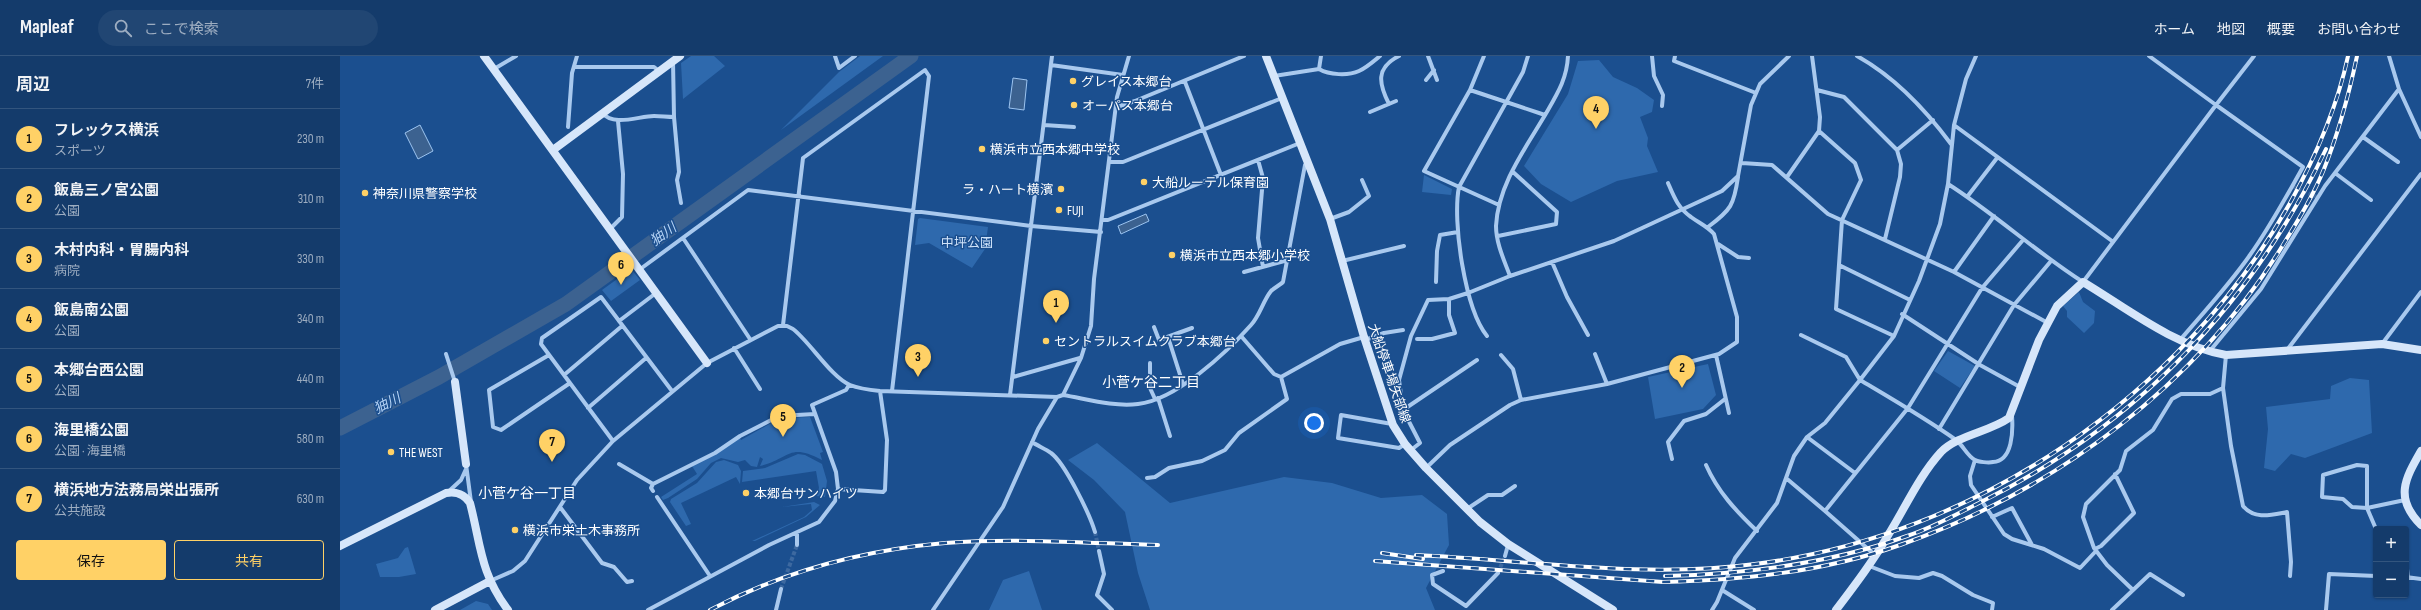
<!DOCTYPE html>
<html lang="ja">
<head>
<meta charset="utf-8">
<style>
	body { margin:0; font-family:"Sofia Sans Condensed","Noto Sans JP",sans-serif; background:#214673; color:#f1f3f6 }
	.controls { position:absolute; right:12px; bottom:12px; display:grid; overflow:hidden; border-radius:4px; box-shadow:0 1px 3px #0004 }
	.controls button { width:36px; height:36px; display:grid; place-items:center; padding:0; border:0; border-bottom:1px solid #33557e; background:#143b6b; color:#f1f3f6; font:20px sans-serif }
	.you { position:absolute; left:974px; top:367px; width:14px; height:14px; margin:-10px; border:3px solid #fff; border-radius:50%; background:#1a73e8; box-shadow:0 0 0 6px #1a73e833 }
	.badge { display:grid; place-items:center; width:26px; height:26px; border-radius:50%; background:#ffd166; color:#111; font-size:13px; font-weight:700 }
	.pin { position:absolute; translate:-50% -33px; filter:drop-shadow(0 1px 2px #0008) }
	.pin::after { content:''; position:absolute; top:21px; width:14px; height:12px; background:inherit; clip-path:polygon(0 0,100% 0,50% 100%) }
	.list { margin:0; padding:0; list-style:none }
	h2 { display:flex; justify-content:space-between; align-items:center; height:52px; margin:0; padding:0 16px; font-size:17px }
	h2 small { font-size:13px; font-weight:400; color:#9dadc1 }
	.list li { display:grid; grid-template-columns:26px 1fr auto; gap:12px; align-items:center; box-sizing:border-box; height:60px; padding:0 16px; border-top:1px solid #33557e }
	.list b { display:block; font-size:15px; white-space:nowrap }
	.list p { margin:0; font-size:13px; white-space:nowrap; color:#9dadc1 }
	.list em { font-size:13px; font-style:normal; color:#9dadc1 }
	.actions { display:flex; gap:8px; padding:12px 16px }
	.actions a { flex:1; padding:9px 0; border:1px solid #ffd166; border-radius:4px; text-align:center; font-size:14px; color:#ffd166 }
	.actions .main { background:#ffd166; color:#111 }
	.icon { flex:none; width:22px; height:22px; fill:none; stroke:currentColor; stroke-width:2; stroke-linecap:round; stroke-linejoin:round }
	.map { position:relative; flex:none; width:2081px; height:554px; overflow:hidden }
	header { display:flex; align-items:center; gap:24px; box-sizing:border-box; height:56px; padding:0 20px; background:#143b6b; border-bottom:1px solid #33557e }
	header strong { font-size:19px }
	nav { display:flex; gap:22px; margin-inline-start:auto; font-size:14px }
	.search { width:280px; height:36px; background:#214673; display:flex; align-items:center; gap:10px; box-sizing:border-box; padding:0 14px; border-radius:22px; color:#9dadc1; font-size:15px }
	main { display:flex }
	aside { flex:1; background:#143b6b }
	.map>svg:first-child { display:block }
</style>
</head>
<body>
<header>
<strong>Mapleaf</strong>
<div class="search"><svg class="icon" aria-label="search" viewBox="0 0 24 24"><circle cx="10" cy="10" r="6"/><path d="M15 15l6 6"/></svg>ここで検索</div>
<nav><a>ホーム</a><a>地図</a><a>概要</a><a>お問い合わせ</a></nav>
</header>
<main>
<aside>
<h2>周辺<small>7件</small></h2>
<ul class="list">
<li><span class="badge">1</span><div><b>フレックス横浜</b><p>スポーツ</p></div><em>230 m</em></li>
<li><span class="badge">2</span><div><b>飯島三ノ宮公園</b><p>公園</p></div><em>310 m</em></li>
<li><span class="badge">3</span><div><b>木村内科・胃腸内科</b><p>病院</p></div><em>330 m</em></li>
<li><span class="badge">4</span><div><b>飯島南公園</b><p>公園</p></div><em>340 m</em></li>
<li><span class="badge">5</span><div><b>本郷台西公園</b><p>公園</p></div><em>440 m</em></li>
<li><span class="badge">6</span><div><b>海里橋公園</b><p>公園 · 海里橋</p></div><em>580 m</em></li>
<li><span class="badge">7</span><div><b>横浜地方法務局栄出張所</b><p>公共施設</p></div><em>630 m</em></li>
</ul>
<div class="actions"><a class="main">保存</a><a>共有</a></div>
</aside>
<div class="map">
<svg width="2081" height="554" viewBox="0 0 2081 554">
	<rect width="100%" height="100%" fill="#1b4f8f"/>
	<path fill="#2e69ad" d="M351 0H374L385 10 343 43 341 7Z
		M520 0H543L441 74 499 16Z
		M1259 4 1273 21 1297 32 1314 44 1312 56 1300 61 1308 82 1307 90 1318 116 1277 125 1231 146 1201 128 1184 110 1228 38 1238 5Z
		M1084 119 1112 133 1111 139 1082 136Z
		M580 162 648 171 645 193 632 212 589 187 575 189 578 163Z
		M291 213 300 224 271 245 262 234Z
		M1739 236 1743 246 1755 255 1754 267 1744 277 1727 261V255L1723 250Z
		M1608 295 1635 310 1620 332 1594 315Z
		M1368 308 1376 339 1363 353 1315 363 1308 321Z
		M2010 322 2029 324 2032 377 1965 402 1951 398 1935 415 1924 412 1928 373 1926 351 1990 343 1991 330Z
		M470 361 483 396 480 397 482 404C448 386 450 403 420 410L423 403 420 401 417 411 411 410 405 404 398 406 381 402 371 407 357 423 328 442 323 444 321 441 357 418 352 410 400 382 401 384 440 362Z
		M757 387 830 447 944 421 992 427 1041 442 1082 439 1107 458 1109 489 1086 532 1095 554H810L798 517 785 456 754 424 728 404Z
		M458 398 465 399 482 408 487 425 485 441 476 440 479 432 476 415 402 426 403 415 425 412Z
		M384 404 398 409 401 415 400 428 396 421 341 447 351 468 346 470 330 446 331 443 357 427 376 406Z
		M474 446 480 449 466 461 415 485H412L464 461 472 454 471 448 442 451Z
		M68 491 76 518 59 521H40L36 508 58 502 65 492Z
		M689 515 702 554H649L663 524Z
		M136 545 148 548 152 554H120Z"/>
	<path fill="#3c6290" stroke="#9cc4f0" d="M673 22 687 24 684 54 669 52Z
		M80 69 93 95 78 103 65 77Z
		M806 158 809 165 781 178 778 170Z"/>
	<g fill="none" stroke-linecap="round" stroke-linejoin="round">
		<path stroke="#3c6290" stroke-width="15" d="M0 372 99 321 226 248 571 0"/>
		<path stroke="#3d69a0" stroke-width="4" stroke-dasharray="4 2" stroke-linecap="butt" d="M1952 130 1979 142
			M755 476 759 495
			M1158 517 1165 500
			M441 533 457 489"/>
		<path stroke="#a9c9ee" stroke-width="4" d="M495 0 499 12 515 0
			M1088 0 1097 24
			M1144 0 1130 34 1084 115 1159 149
			M1312 0 1314 20 1323 39 1322 50
			M1335 0 1334 5 1416 37
			M1517 0C1555 21 1585 53 1611 88
			M1636 0 1626 23 1614 69 1608 128 1600 168 1579 225 1554 280 1520 324C1552 343 1585 362 1616 384 1623 389 1627 400 1635 404 1638 406 1649 407 1653 406 1673 405 1673 374 1672 360
			M2049 0 2059 33
			M333 5 334 61 339 116 337 124 341 147
			M711 9 783 19
			M235 11H314L319 15
			M154 13 176 0
			M979 13 981 0
			M934 20 979 13C989 19 1008 20 1019 15 1026 12 1034 5 1040 0
			M1086 24 1094 14
			M845 26 881 119
			M1130 34 1205 59
			M1477 34 1504 41 1557 94 1561 108 1560 121 1545 183
			M1049 48C1039 28 1035 12 1059 0
			M776 50H780L795 45 904 0
			M1030 56 1056 45
			M262 57C274 71 299 60 314 60 321 60 327 61 334 61
			M704 69 734 71
			M1614 69 1772 185
			M228 71 232 17 237 0
			M1479 75 1515 107 1521 124 1502 164 1496 253 1554 280
			M2023 81 2058 106
			M1557 94 1593 64
			M918 104 923 122 918 182 923 211
			M769 106H783L942 42
			M1402 107 1432 109 1488 158 1614 216 1708 267
			M1995 117 2031 144
			M1447 121 1479 75 1480 61 1472 0
			M1608 128C1655 158 1696 196 1743 226L1876 49 1809 0
			M1627 141 1657 102
			M990 163 1009 156 1029 140 1022 124
			M762 164H768L960 87
			M1368 171C1391 154 1394 149 1398 121
			M270 173 282 161 283 118 278 65
			M1158 180 1216 168 1217 156 1173 116
			M343 182 410 283
			M1378 188 1398 201 1409 202
			M1002 205 1064 190
			M1212 206 1227 241 1248 279
			M1499 209 1570 244
			M299 214 408 134 691 170 761 176
			M904 216 948 204
			M1614 216 1654 160
			M1170 220C1164 204 1156 187 1156 170 1158 127 1188 89 1208 54 1219 35 1227 21 1228 0
			M1096 226 1097 195 1100 179 1118 176
			M1562 258 1640 309 1680 331
			M279 265 316 237
			M443 269 463 102 585 14 589 20 552 335
			M814 271 819 284 852 272
			M901 280 934 318 941 321 1000 288 1024 281
			M1147 280C1125 253 1112 165 1119 131L1183 16 1188 0
			M828 281 843 328
			M1077 283H1092L1115 277 1109 259V243
			M1025 284 1044 277 1063 274
			M1840 284C1864 256 1889 229 1910 199 1930 171 1946 141 1963 111L1876 49 1914 0
			M2042 288 2081 236
			M394 292 420 333
			M1947 294 2081 118
			M1869 296 1921 233 1985 130 2059 33 2081 81
			M106 298 115 326
			M1255 298 1267 328
			M209 299 149 334 153 371 161 374 230 327
			M1161 299 1173 313 1181 344
			M1376 299 1389 357
			M810 307V332L815 343
			M224 319 282 270
			M673 321 740 302
			M1883 332 1891 390 1903 450C1915 464 1931 459 1947 456L1951 506 1950 520
			M670 339 712 0
			M723 339 741 302 751 270 754 223 777 41 789 0
			M818 342 830 380
			M248 352 306 302
			M1063 354 1137 304
			M1052 368 1001 359 998 382 1059 392 1065 388
			M1599 373 1674 249 1711 205
			M1467 381 1515 417
			M273 385 201 288 202 282 261 241 332 335
			M692 386C698 390 706 393 711 397 725 407 750 459 755 476
			M1071 394 1080 387 1063 354 1059 324 1071 280 1088 244 1109 243 1128 237 1170 220 1274 185 1382 135 1398 120 1411 49 1420 28 1449 0
			M1332 403 1328 386 1344 365 1366 358 1385 343
			M1635 404 1630 420 1631 429 1664 478 1672 483 1704 493 1740 512 1756 495
			M126 408 131 446
			M279 408 313 428 311 432 313 435
			M1366 409C1378 436 1396 455 1417 475
			M1086 412 1110 389 1170 349 1181 344 1267 328 1379 298 1397 286V261L1374 178C1367 170 1359 167 1351 161 1338 152 1334 141 1328 127
			M807 422 815 421 829 412 862 405 885 394 899 377 947 343 941 321
			M1446 422 1454 400 1467 381 1485 367 1520 324 1506 301 1461 279
			M313 428 375 397 400 380 439 360 475 358
			M498 433 496 416 472 349 506 334 509 329
			M108 436 121 424 126 413
			M317 441 370 520
			M220 451 262 507 274 511 287 526 292 525
			M1127 453 1148 439H1162L1175 430
			M1485 455 1536 500
			M1652 461 1672 452 1692 489
			M2036 473 2027 452V410L2017 409 1983 419 1982 441 2003 443 2012 451 2027 452 2065 444
			M457 489V478
			M1755 493 1761 490 1794 457 1775 418
			M759 495 764 518 757 539 772 554
			M1165 500 1168 489
			M2066 504 2068 522
			M1529 510 1555 520 1579 522 1593 517 1602 520 1633 539 1653 547 1652 554
			M1103 515 1092 519 1093 528 1126 550 1158 517
			M2066 521 2081 523
			M150 525 173 515 185 505 237 424 273 385 367 307 438 270H447L453 273C470 286 491 321 510 329 520 333 530 334 540 335L717 341 723 339C747 343 773 351 798 348 836 344 886 297 911 269 920 259 923 245 931 235 934 232 940 229 943 226L965 109 968 106
			M1382 534 1414 554
			M1793 534 1767 509 1754 492 1743 461 1746 448 1780 414 1786 395 1813 374 1832 343 1841 338H1870L1883 332 1886 299
			M308 554 429 489 479 466 495 445 498 433 543 436 545 434 547 384 540 335
			M436 554 441 533
			M593 554 663 451 698 373 717 341
			M1372 554 1377 546 1395 502 1437 447 1446 422 1485 455 1568 352 1642 232 1683 184
			M1772 554 1810 518 1843 539
			M1986 554 1989 518 2036 520"/>
		<path stroke="#d6e6fa" stroke-width="8" d="M144 0 367 307
			M926 0 990 163 1024 281 1053 369 1065 388 1086 412 1140 466 1168 488 1273 554
			M213 94 340 0
			M115 326 126 408
			M2081 395C2065 423 2054 442 2081 469
			M0 490 106 437C116 435 125 439 130 447 141 489 140 517 168 554
			M95 554 150 525
			M1496 554C1515 529 1534 504 1550 476 1566 450 1580 419 1601 396 1618 379 1649 376 1669 362L1699 284 1717 250 1743 226C1788 253 1834 290 1886 299L2042 288 2081 294"/>
		<g stroke="#fff" stroke-width="4">
			<path id="rail" d="M1042 497 1083 503
				M1076 499C1188 504 1304 523 1415 508 1636 480 1842 340 1950 147 1976 100 1997 52 2008 0
				M1035 505 1323 526C1403 524 1484 516 1560 489 1717 434 1860 327 1946 184 1960 161 1974 138 1984 113 1998 78 2009 38 2017 0
				M1325 520C1407 518 1489 508 1567 480 1592 472 1615 459 1639 447 1795 370 1911 250 1986 93
				M370 554C442 516 524 494 605 487 676 482 747 487 818 489"/>
		</g>
		<use href="#rail" stroke="#1b4f8f" stroke-width="2.5" stroke-dasharray="8" stroke-linecap="butt"/>
	</g>
	<g fill="#ffd166" stroke="#1b4f8f" stroke-width="1.5">
		<circle cx="733" cy="25" r="4"/>
		<circle cx="734" cy="49" r="4"/>
		<circle cx="642" cy="93" r="4"/>
		<circle cx="804" cy="126" r="4"/>
		<circle cx="721" cy="133" r="4"/>
		<circle cx="25" cy="137" r="4"/>
		<circle cx="719" cy="154" r="4"/>
		<circle cx="832" cy="199" r="4"/>
		<circle cx="706" cy="285" r="4"/>
		<circle cx="51" cy="396" r="4"/>
		<circle cx="406" cy="437" r="4"/>
		<circle cx="175" cy="474" r="4"/>
	</g>
	<g text-anchor="middle" stroke-width="3" stroke-linejoin="round" paint-order="stroke">
		<g font-size="13" fill="#fff" stroke="#1b4f8f" text-anchor="start">
			<text x="741" y="30">グレイス本郷台</text>
			<text x="742" y="54">オーパス本郷台</text>
			<text x="650" y="98">横浜市立西本郷中学校</text>
			<text x="812" y="131">大船ルーテル保育園</text>
			<text x="713" y="138" text-anchor="end">ラ・ハート横濱</text>
			<text x="33" y="142">神奈川県警察学校</text>
			<text x="727" y="159">FUJI</text>
			<text x="840" y="204">横浜市立西本郷小学校</text>
			<text x="714" y="290">セントラルスイムクラブ本郷台</text>
			<text x="59" y="401">THE WEST</text>
			<text x="414" y="442">本郷台サンハイツ</text>
			<text x="183" y="479">横浜市栄土木事務所</text>
		</g>
		<g font-size="13" fill="#cfe3fa" stroke="#1b4f8f">
			<text x="627" y="191">中坪公園</text>
		</g>
		<g font-size="13" fill="#fff" stroke="#1b4f8f">
			<text transform="translate(1050 317) rotate(71)" y="5">大船停車場矢部線</text>
		</g>
		<g font-size="14" font-style="italic" fill="#b5d3f5" stroke="#1b4f8f">
			<text transform="translate(323 178) rotate(-36)" y="5">㹨川</text>
			<text transform="translate(47 347) rotate(-27)" y="5">㹨川</text>
		</g>
		<g font-size="14" fill="#fff" stroke="#1b4f8f">
			<text x="811" y="331">小菅ケ谷二丁目</text>
			<text x="187" y="442">小菅ケ谷一丁目</text>
		</g>
	</g>
</svg>
<div class="controls">
<button>+</button>
<button>−</button>
</div>
<div class="you"></div>
<div class="pin badge" style="left:716px;top:267px">1</div>
<div class="pin badge" style="left:1342px;top:332px">2</div>
<div class="pin badge" style="left:578px;top:321px">3</div>
<div class="pin badge" style="left:1256px;top:73px">4</div>
<div class="pin badge" style="left:443px;top:381px">5</div>
<div class="pin badge" style="left:281px;top:229px">6</div>
<div class="pin badge" style="left:212px;top:406px">7</div>
</div>
</main>
</body>
</html>
